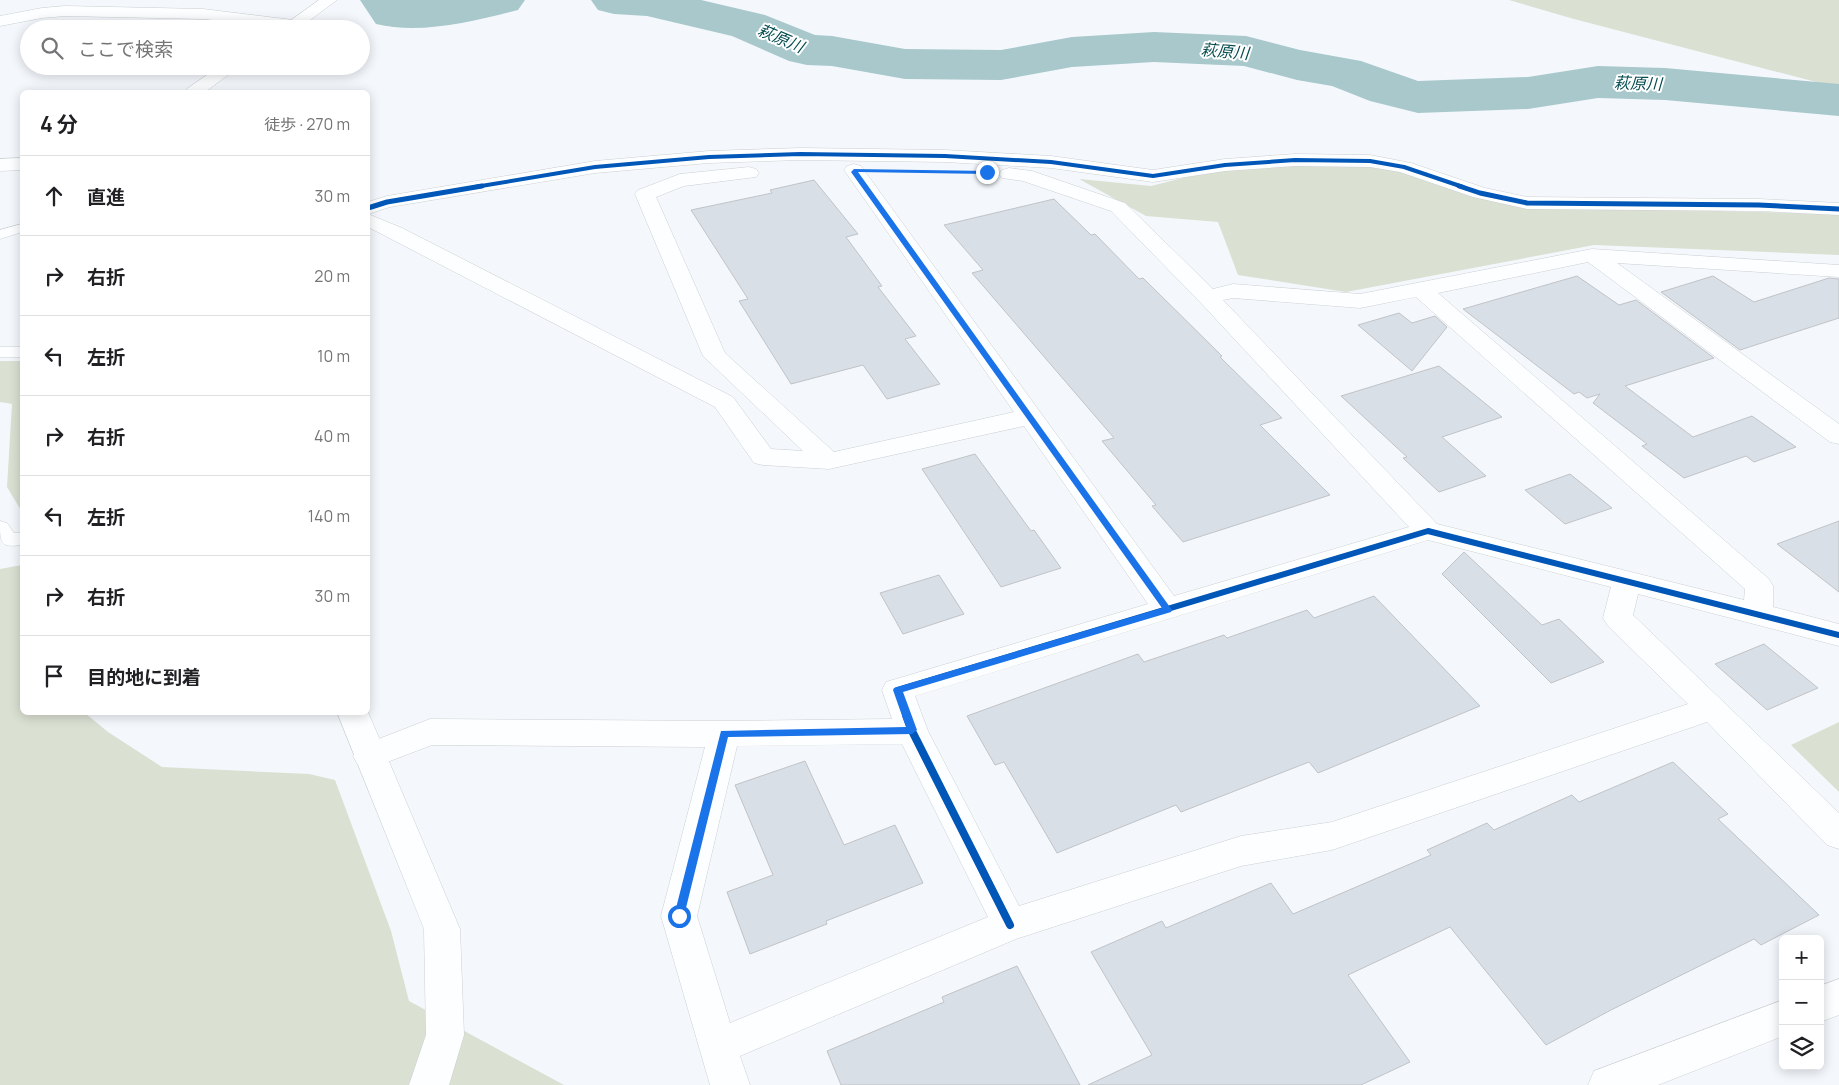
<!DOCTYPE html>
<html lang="ja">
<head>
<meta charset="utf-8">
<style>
	body { margin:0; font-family:Manrope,"Noto Sans JP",sans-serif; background:#f2f2f2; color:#202124 }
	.controls { position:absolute; right:15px; bottom:15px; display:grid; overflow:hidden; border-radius:8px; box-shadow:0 2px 12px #0003 }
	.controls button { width:45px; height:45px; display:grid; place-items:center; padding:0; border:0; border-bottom:1px solid #e0e0e0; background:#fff; color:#202124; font:25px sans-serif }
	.stop { position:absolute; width:15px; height:15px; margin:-11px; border:4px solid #1a73e8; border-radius:50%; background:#fff }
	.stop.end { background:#1a73e8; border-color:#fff; box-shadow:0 1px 5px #0008 }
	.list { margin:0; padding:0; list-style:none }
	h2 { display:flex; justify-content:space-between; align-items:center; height:65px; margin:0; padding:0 20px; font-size:21px }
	h2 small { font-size:16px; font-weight:400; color:#757577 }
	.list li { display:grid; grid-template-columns:32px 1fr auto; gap:15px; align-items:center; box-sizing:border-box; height:80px; padding:0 20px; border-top:1px solid #e0e0e0 }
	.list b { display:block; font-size:19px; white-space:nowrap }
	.list em { font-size:16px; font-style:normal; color:#757577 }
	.icon { flex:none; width:28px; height:28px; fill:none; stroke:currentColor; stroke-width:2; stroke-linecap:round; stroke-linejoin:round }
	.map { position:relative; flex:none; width:1839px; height:1085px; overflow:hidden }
	.search { position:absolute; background:#fff; box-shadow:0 2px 12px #0003; left:20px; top:20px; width:350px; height:55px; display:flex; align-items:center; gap:12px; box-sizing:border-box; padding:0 18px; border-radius:28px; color:#757577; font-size:19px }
	.panel { position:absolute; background:#fff; box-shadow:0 2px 12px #0003; left:20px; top:90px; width:350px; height:625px; border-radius:8px }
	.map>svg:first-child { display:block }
</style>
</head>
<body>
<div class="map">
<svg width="1839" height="1085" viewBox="0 0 1839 1085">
	<rect width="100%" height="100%" fill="#f4f8fc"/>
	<path fill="#dae0d2" d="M1509 0H1839V88L1574 19Z
		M1292 164H1364L1405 171 1514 206 1839 214V255L1594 245 1346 292 1238 275 1218 222 1146 216 1079 179 1151 186 1218 169Z
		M0 361H22V512L7 487 12 404 0 402Z
		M22 565V712L85 713 108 732 162 767 309 774 335 780 391 931 409 1001 564 1085H0V569Z
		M1839 722V792L1791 745Z"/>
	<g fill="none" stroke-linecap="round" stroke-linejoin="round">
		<path fill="#a8c8cc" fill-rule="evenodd" d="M360 0H525L518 10C474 21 421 35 376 24Z
			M591 0H701L765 15 815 35 832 36 905 49 1001 50 1072 37 1154 32 1246 36 1300 50 1361 61 1418 81 1528 77 1598 66 1665 68 1839 84V116L1665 100 1598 98 1528 109 1418 113 1370 101 1332 86 1297 80 1244 66 1154 62 1072 67 1001 80 905 79 832 66 807 65 789 61 732 36 647 16 614 14 598 10Z"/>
	</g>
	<path fill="#d8dfe6" stroke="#c0c3c7" d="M814 180 858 234 846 237 882 286 878 287 916 336 905 339 940 384 887 399 863 365 791 384 739 301 748 299 691 210 772 193 770 190Z
		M1054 199 1091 235 1095 234 1139 279 1143 278 1222 356 1220 357 1282 418 1260 425 1330 495 1183 542 1152 506 1156 505 1102 441 1114 438 972 273 983 270 944 225Z
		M1577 276 1619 305 1636 300 1714 358 1625 386 1693 437 1752 416 1796 447 1754 462 1746 456 1684 478 1642 446 1647 444 1593 403 1600 394 1587 398 1579 392 1574 394 1463 309Z
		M1713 276 1754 302 1829 278 1839 279V318L1740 350 1661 292Z
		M1399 313 1412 323 1435 316 1447 327 1412 371 1358 325Z
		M1439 366 1502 417 1442 437 1486 476 1439 492 1403 458 1407 457 1341 396Z
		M975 454 1031 531 1034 530 1061 568 1001 587 922 469Z
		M1570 474 1612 508 1565 524 1525 490Z
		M1839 521V592L1777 544Z
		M1464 552 1542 625 1559 619 1604 662 1551 683 1442 574Z
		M939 575 964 614 903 634 880 593Z
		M1374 596 1480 706 1318 773 1309 762 1181 812 1176 805 1057 853 1004 762 995 765 967 716 1138 654 1144 662 1224 635 1227 638 1307 610 1314 618Z
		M1764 644 1818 688 1767 710 1715 664Z
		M805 761 844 845 895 825 923 883 826 921 827 924 750 954 727 892 773 875 735 785Z
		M1673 762 1728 814 1718 819 1819 915 1761 945 1754 939 1611 1010 1546 1045 1450 927 1348 975 1410 1062 1361 1085H1088L1152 1055 1091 952 1162 921 1166 928 1271 883 1293 914 1431 855 1427 850 1487 823 1494 830 1572 795 1579 802Z
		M1017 966 1080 1085H841L827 1051 944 1002 942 997Z"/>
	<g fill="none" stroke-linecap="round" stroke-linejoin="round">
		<g stroke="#cccfd2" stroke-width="1">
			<path id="service" d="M22 224V232L0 239V230Z
				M0 347H22V357H0Z
				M0 521 7 523 14 533H22V545C0 548 0 543 0 521Z"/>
		</g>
		<g stroke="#cccfd2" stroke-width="1">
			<path id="minor" d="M65 6 203 9 293 20 299 22 301 25 298 29 203 19 65 16 42 18 0 26V16L42 8Z
				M800 148 945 150 1051 156 1153 170 1225 159 1295 154 1370 155 1411 163 1485 188 1527 197 1759 199 1839 203V215L1759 211 1527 209 1473 197 1400 172 1370 167 1295 166 1225 171 1153 182 1051 168 945 162 800 160 709 163 595 173 390 207 368 214 402 228 733 397 771 449 803 451 703 356 635 194 638 190 680 174 749 167 756 169 759 173 756 177 684 186 656 197 725 353 834 452 1014 412 844 170 847 166 854 164 861 166 1174 596 1409 527 1200 302 1111 211 1023 181 1002 178 999 174 1002 170 1009 168 1032 171 1125 203 1213 289 1233 284 1360 294 1592 249 1839 265V277L1617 263 1839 424V444L1830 442 1588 262 1438 293 1769 579 1773 586V607L1839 624V646L1638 594 1633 615 1839 813V849L1827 845 1707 722 1332 850 1241 866 1016 939 740 1056 750 1085H710L661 916 705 747 432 745 369 769 358 765 353 756 358 747 430 719 724 721 892 719 882 690 886 682 1148 604 1024 426 829 469 763 465 754 463 715 407 368 227V202L387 196 595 161 709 151ZM1416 297 1745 589 1744 600 1437 524 1223 300 1233 298 1360 308ZM1428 540 1611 587 1603 618 1608 626 1688 704 1332 822 1241 836 1019 906 928 731 915 696ZM902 744 988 917 730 1023 697 916 737 746Z
				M22 158V170L0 171V159Z
				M1839 979V1015L1820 1022V986Z
				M1783 1000V1036L1658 1085H1588L1594 1071Z"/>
		</g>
		<g stroke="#cccfd2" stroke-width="1">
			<path id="tertiary" d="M319 0H337L298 29H279Z
				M220 66H240L205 92H185L188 88Z
				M337 712H368L460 929 464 1035 449 1085H409L426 1035 424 929Z"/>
		</g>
		<use href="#service" fill="#fdfeff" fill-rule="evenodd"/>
		<use href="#minor" fill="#fdfeff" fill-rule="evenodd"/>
		<use href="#tertiary" fill="#fdfeff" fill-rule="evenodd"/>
		<g stroke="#fff" stroke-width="5.5">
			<path id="cycleway-far3" d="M475 187 595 167 709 157 800 154 945 156 1051 162 1153 176 1225 165 1295 160 1370 161 1404 167 1463 187"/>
		</g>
		<g stroke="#fff" stroke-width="8">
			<path id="cycleway-far2" d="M1459 186 1480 193 1527 203 1759 205 1839 209
				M368 208 387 202 482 186"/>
		</g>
		<g stroke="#fff" stroke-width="9">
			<path id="cycleway-far1" d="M906 716 897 690 1428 531 1839 635"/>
		</g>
		<g stroke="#fff" stroke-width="11">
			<path id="cycleway" d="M906 715 912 731 1010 925"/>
		</g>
		<use href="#cycleway-far3" stroke="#0057b8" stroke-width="4"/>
		<use href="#cycleway-far2" stroke="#0057b8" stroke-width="5"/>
		<use href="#cycleway-far1" stroke="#0057b8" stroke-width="6"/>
		<use href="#cycleway" stroke="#0057b8" stroke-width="8"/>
	</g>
	<path fill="#1a73e8" d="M854 169 989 171 987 174 858 172 1172 610 1171 612 903 692 917 730 912 734 728 737 684 916 679 921 674 916 721 731 906 727 893 690 894 688 1162 608 851 172Z"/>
	<g text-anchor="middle" stroke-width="4" stroke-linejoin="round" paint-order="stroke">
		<g font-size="16" font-style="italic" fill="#044b4f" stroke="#fff">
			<text transform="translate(781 38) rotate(23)" y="6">萩原川</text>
			<text transform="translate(1225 51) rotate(5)" y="6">萩原川</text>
			<text transform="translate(1638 83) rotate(2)" y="6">萩原川</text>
		</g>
	</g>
</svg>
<div class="controls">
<button>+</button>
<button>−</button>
<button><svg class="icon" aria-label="layers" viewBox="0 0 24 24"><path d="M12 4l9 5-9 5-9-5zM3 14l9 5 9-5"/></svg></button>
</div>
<div class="stop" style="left:679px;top:916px"></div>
<div class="stop end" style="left:987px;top:172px"></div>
<div class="search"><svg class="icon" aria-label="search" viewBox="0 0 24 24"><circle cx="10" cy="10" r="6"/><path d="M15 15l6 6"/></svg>ここで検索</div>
<section class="panel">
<h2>4 分<small>徒歩 · 270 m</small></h2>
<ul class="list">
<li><svg class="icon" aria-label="ahead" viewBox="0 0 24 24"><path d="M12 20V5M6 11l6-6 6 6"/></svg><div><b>直進</b></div><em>30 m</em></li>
<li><svg class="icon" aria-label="right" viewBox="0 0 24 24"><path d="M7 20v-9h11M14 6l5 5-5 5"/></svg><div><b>右折</b></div><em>20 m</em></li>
<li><svg class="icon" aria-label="left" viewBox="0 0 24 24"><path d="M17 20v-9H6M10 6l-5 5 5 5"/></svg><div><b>左折</b></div><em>10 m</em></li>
<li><svg class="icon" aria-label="right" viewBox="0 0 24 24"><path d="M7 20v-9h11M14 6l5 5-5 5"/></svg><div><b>右折</b></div><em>40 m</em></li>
<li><svg class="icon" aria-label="left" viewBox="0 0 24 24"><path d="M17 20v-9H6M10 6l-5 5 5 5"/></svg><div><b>左折</b></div><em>140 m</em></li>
<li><svg class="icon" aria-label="right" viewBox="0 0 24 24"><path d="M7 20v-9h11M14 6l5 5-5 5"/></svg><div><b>右折</b></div><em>30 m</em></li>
<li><svg class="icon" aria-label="arrive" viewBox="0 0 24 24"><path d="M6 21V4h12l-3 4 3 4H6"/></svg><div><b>目的地に到着</b></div></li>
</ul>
</section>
</div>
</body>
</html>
